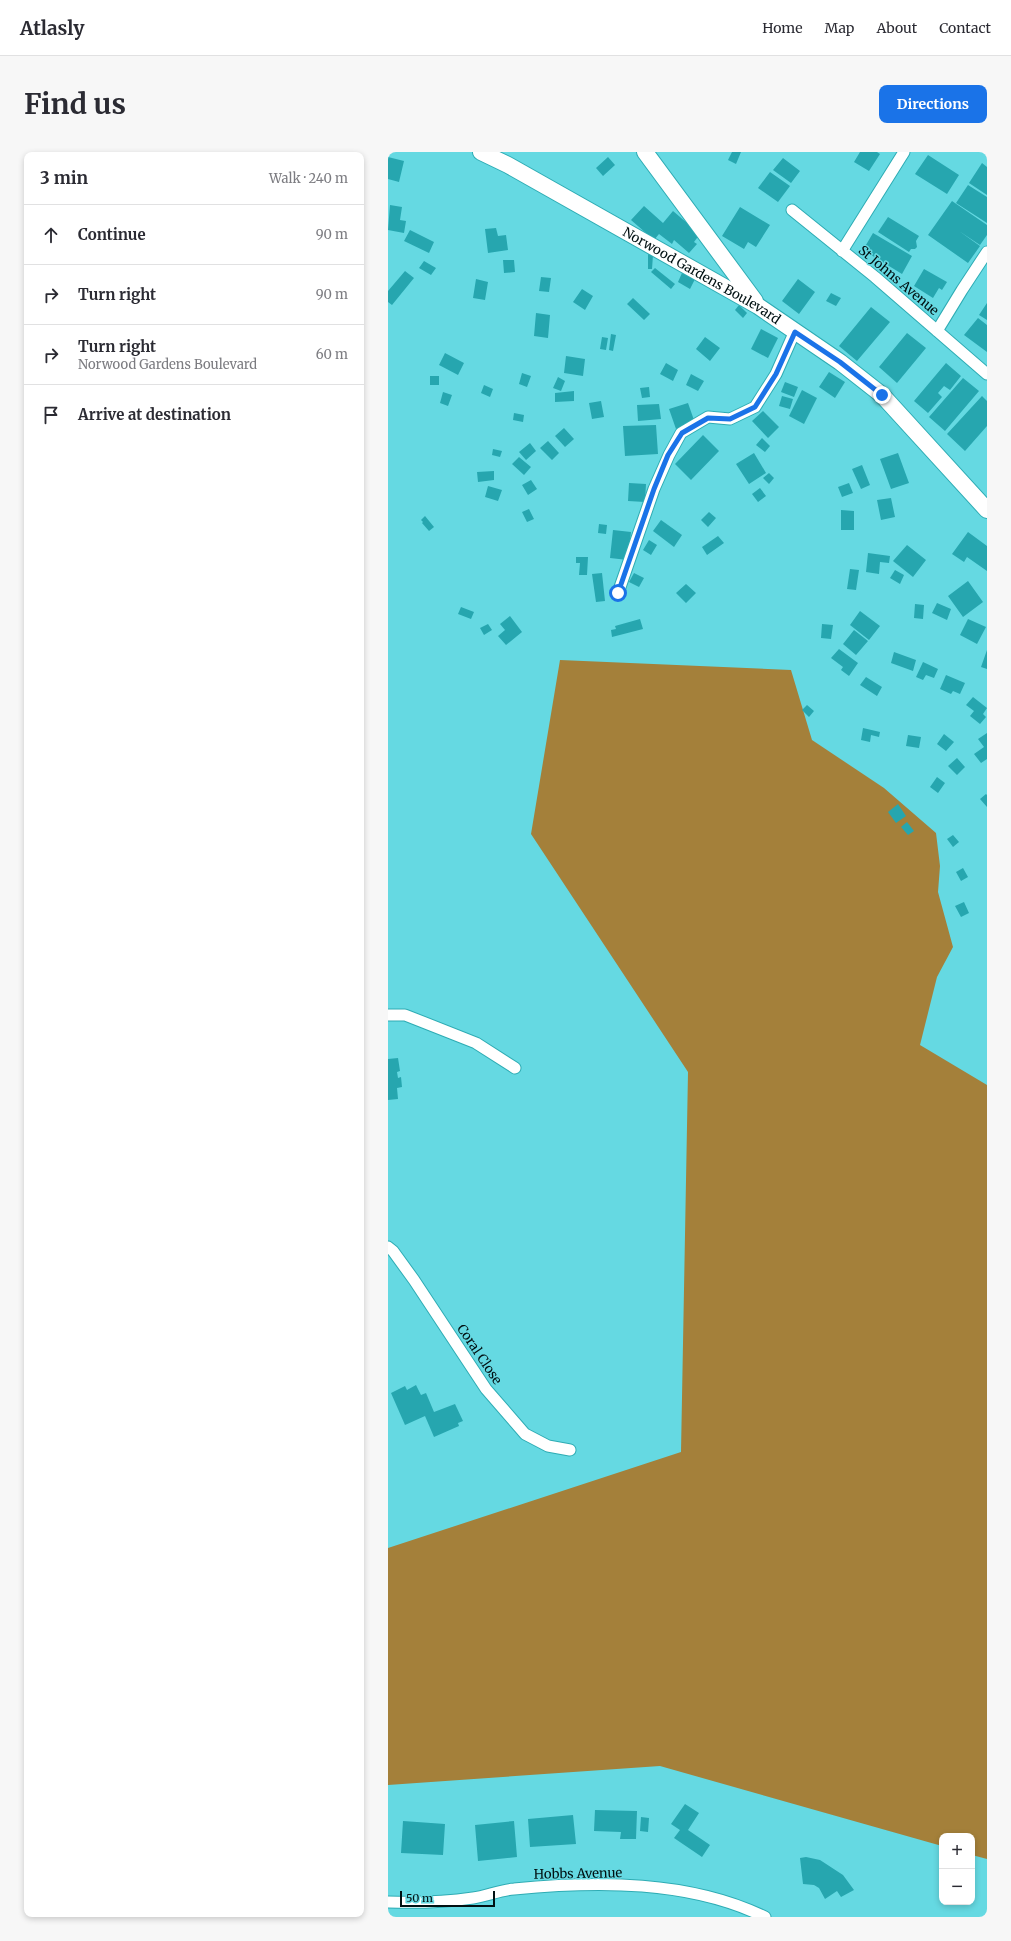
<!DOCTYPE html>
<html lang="en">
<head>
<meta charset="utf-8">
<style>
	body { margin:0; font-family:Merriweather,serif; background:#f7f7f7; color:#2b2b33 }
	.controls { position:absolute; right:12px; bottom:12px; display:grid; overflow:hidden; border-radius:8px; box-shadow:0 2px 6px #0003 }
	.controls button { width:36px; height:36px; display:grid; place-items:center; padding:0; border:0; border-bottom:1px solid #e1e1e2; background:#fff; color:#2b2b33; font:20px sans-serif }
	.scale { position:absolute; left:12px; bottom:10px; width:95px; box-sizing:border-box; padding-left:4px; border:2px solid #001012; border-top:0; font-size:11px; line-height:14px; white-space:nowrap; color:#001012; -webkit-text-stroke:3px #65d9e2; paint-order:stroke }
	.stop { position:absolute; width:12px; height:12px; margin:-9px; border:3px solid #1a73e8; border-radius:50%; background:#fff }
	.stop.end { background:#1a73e8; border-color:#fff; box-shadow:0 1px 4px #0008 }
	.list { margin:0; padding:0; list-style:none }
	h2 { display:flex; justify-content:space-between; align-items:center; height:52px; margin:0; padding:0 16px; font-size:17px }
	h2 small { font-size:13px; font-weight:400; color:#7c7c81 }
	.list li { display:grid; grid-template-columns:26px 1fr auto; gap:12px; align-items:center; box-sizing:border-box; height:60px; padding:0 16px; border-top:1px solid #e1e1e2 }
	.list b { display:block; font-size:15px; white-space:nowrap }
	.list p { margin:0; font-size:13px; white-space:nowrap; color:#7c7c81 }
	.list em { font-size:13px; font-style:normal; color:#7c7c81 }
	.icon { flex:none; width:22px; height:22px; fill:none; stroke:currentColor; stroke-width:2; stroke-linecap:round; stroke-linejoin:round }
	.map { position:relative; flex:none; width:599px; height:1765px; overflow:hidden; border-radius:8px }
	header { display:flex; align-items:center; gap:24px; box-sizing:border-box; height:56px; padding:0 20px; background:#fff; border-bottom:1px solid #e1e1e2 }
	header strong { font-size:19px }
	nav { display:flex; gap:22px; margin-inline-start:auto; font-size:14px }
	.intro { display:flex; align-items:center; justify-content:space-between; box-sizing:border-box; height:96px; padding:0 24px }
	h1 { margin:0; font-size:28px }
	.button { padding:10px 18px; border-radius:8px; background:#1a73e8; color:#fff; font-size:14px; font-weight:700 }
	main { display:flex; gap:24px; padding:0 24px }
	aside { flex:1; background:#fff; border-radius:8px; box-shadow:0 2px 6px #0003 }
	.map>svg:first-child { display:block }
</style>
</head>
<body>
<header>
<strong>Atlasly</strong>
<nav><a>Home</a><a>Map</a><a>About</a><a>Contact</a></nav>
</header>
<div class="intro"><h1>Find us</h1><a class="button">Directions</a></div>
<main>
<aside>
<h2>3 min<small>Walk · 240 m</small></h2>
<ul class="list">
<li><svg class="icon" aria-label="ahead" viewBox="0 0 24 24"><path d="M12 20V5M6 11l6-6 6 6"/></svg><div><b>Continue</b></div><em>90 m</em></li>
<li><svg class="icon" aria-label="right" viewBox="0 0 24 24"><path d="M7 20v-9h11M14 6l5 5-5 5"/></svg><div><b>Turn right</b></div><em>90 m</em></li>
<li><svg class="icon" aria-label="right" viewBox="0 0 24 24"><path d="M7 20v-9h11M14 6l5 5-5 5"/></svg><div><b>Turn right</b><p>Norwood Gardens Boulevard</p></div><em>60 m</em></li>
<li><svg class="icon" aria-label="arrive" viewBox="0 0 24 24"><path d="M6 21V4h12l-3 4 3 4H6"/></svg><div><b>Arrive at destination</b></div></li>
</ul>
</aside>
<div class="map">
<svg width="599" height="1765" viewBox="0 0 599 1765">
	<rect width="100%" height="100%" fill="#65d9e2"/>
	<path fill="#a4803a" d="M172 508 403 518 424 588 496 636 548 681 552 714 550 740 565 795 549 825 532 893 599 933V1707L584 1703V1684H554V1694L272 1614 0 1633V1396L293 1300 300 920 143 682Z"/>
	<path fill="#26a6af" d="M344 0H353L348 12 340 8Z
		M472 0H489L492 2 481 19 466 10Z
		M540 3 571 23 559 42 527 22Z
		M0 5 16 9 11 30 0 27Z
		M220 5 227 13 215 24 208 16Z
		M395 6 412 19 403 31 385 18Z
		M594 11 599 15V43L581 31Z
		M382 20 402 34 390 50 370 36Z
		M580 33 599 45V71L568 51Z
		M564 49 599 73V83L592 93 571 79 592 94 580 111 540 83Z
		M2 53 14 55 12 68 18 69 16 81 0 78Z
		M256 54 275 71 285 59 312 82 306 90 309 92 301 101 286 88 284 92 271 82 266 88 243 68Z
		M352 55 382 73 368 95 360 90 356 97 334 84Z
		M500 65 531 84 528 89 529 95 527 97H523L521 100 490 80Z
		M108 76 110 84 118 83 120 98 100 101 97 77Z
		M22 78 46 90 41 101 16 89Z
		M485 81 524 104 514 122 475 98Z
		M260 102 265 103 264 117H260Z
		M115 108H126L127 120 116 121Z
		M36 109 48 116 43 123 31 116Z
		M267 116 287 132 283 137 263 120Z
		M536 117 559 130 554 138 551 136 545 146 526 134Z
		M17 119 26 126 4 153 0 150V139Z
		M294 121 307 127 302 137 290 130Z
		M153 125 163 126 161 140 151 139Z
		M88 127 100 130 97 148 85 146Z
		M410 127 427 140 411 162 394 149Z
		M194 137 205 144 197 158 185 150Z
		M443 141 453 146 448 154 438 149Z
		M245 146 262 162 256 168 239 152Z
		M599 151V168L591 163Z
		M351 153 359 161 355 166 347 158Z
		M483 155 502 170 469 209 451 194Z
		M148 161 162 163 160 186 146 184Z
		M590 166 599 173V200L576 183Z
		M373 177 390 186 380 206 363 197Z
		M519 181 538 196 509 231 491 215Z
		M223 182 228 183 225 199 221 198Z
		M214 185 220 186 218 198 212 197Z
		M317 185 332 196 322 209 308 197Z
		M57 201 76 211 70 223 51 213Z
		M178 204 197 207 195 224 176 221Z
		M278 211 290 218 285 229 272 222Z
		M558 211 573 224 562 238 556 234 550 241 554 245 540 261 526 249Z
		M441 220 457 230 447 246 431 235Z
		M134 221 143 224 139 235 131 232Z
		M303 222 316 229 310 239 298 233Z
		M42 224H51V233H42Z
		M170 225 177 229 173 239 165 236Z
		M575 226 591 239 557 279 541 265Z
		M397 230 410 235 406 245 393 240Z
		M96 233 105 237 102 245 93 241Z
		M261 235 262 245 254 246 252 236Z
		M414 238 429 246 416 272 401 264Z
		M186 239V249L167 250V241Z
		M55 240 64 243 60 254 52 251Z
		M394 244 405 247 402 257 391 254Z
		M594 244 599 249V274L577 299 559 282Z
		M213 249 216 265 204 267 201 251Z
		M300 251 307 271 288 277 281 257Z
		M271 252 273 267 250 269 249 253Z
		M375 259 391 275 380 286 364 269Z
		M126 261 136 263 135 270 125 268Z
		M268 273 270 302 237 304 235 274Z
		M176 276 186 287 177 295 167 284Z
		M315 283 331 299 303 328 287 312Z
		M374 286 382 294 377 300 368 293Z
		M160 289 171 301 164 308 152 296Z
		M142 291 148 299 138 308 131 300Z
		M105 297 114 299 112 305 104 303Z
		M366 301 378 321 361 332 348 312Z
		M510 301 521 331 503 337 492 307Z
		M131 305 143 315 136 323 124 312Z
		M474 313 482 333 473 337 464 317Z
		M106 319V328L90 330 89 320Z
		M381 321 386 326 381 332 375 326Z
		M143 328 149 337 140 343 134 333Z
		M241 331 258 332 257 350 240 349Z
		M461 331 465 341 454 345 450 335Z
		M100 334 114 338 110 349 97 345Z
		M372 336 378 344 370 350 364 342Z
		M503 346 507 365 493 368 489 348Z
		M141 357 146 367 139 370 134 360Z
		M453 358 466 359V378H453Z
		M321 360 328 366 320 375 313 368Z
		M37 364 46 375 41 379 34 371 35 370 33 368Z
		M273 368 294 383 286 395 265 379Z
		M211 372 219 373 218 382 210 381Z
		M225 378 243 380 240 408 222 406Z
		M580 380 599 394V419L579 405 576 410 564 402Z
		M330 384 336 391 319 403 314 395Z
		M261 388 269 393 263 403 255 398Z
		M519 393 538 408 525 425 505 409Z
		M480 401 502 404 501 411 492 410 491 422 478 420Z
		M188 405H200L199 423H191L192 411H188Z
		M462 417 471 418 468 438 459 437Z
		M507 418 516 423 512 432 502 426Z
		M214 421 217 449 208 450 204 422Z
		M246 421 256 426 251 435 241 430Z
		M580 429 595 450 575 465 560 444Z
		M298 432 308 441 298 451 288 441Z
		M549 451 563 457 559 468 544 461Z
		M527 452 536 453 535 467 526 466Z
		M73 455 86 460 83 467 70 462Z
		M472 459 492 474 481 488 462 473Z
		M122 464 134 480 118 493 110 484 117 478 112 472Z
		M252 467 255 477 224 485 223 478 228 477 227 474Z
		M580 467 598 475 589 492 572 483Z
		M100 472 104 478 96 483 92 476Z
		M434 472 445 473 443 487 433 486Z
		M466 478 480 489 468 503 455 492Z
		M451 497 470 511 461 524 453 518 455 515 443 506Z
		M599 498V517L593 515Z
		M506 500 528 508 525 519 503 511Z
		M535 510 550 517 546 526 538 523 535 528 528 525Z
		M558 523 577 531 572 542 565 539 563 542 552 537Z
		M478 525 494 535 489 544 472 533Z
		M585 545 599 556 595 562 598 565 592 572 582 564 586 559 578 553Z
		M419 553 426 559 421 565 414 558Z
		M475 576 492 580 491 585 483 583 482 590 473 588Z
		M599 581V607L593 611 586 602 596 595 590 587Z
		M556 582 566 590 558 599 549 592Z
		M520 583 533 585 531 596 518 594Z
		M569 606 577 615 569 623 560 614Z
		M549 625 557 631 550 641 542 635Z
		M598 642 599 643V655L592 647Z
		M510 652 518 664 508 671 500 660Z
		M519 670 526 679 520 683 513 675Z
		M565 683 571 690 565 695 559 687Z
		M575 716 580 725 573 729 568 720Z
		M576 750 581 761 573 765 567 754Z
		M10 906 12 919 9 920 10 926 13 925 14 935 9 936 10 947 0 948V907Z
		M28 1233 33 1243 38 1241 46 1260 67 1252 75 1269 70 1271 71 1274 46 1285 37 1264 17 1273 3 1241 17 1234 19 1238Z
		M297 1652 311 1661 300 1678 322 1693 314 1705 286 1686 292 1678 283 1672Z
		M207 1658 249 1659 248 1687H232L233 1680 206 1679Z
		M185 1663 188 1692 142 1695 140 1667Z
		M253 1665 261 1666 260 1680 252 1679Z
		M15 1669 57 1672 55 1703 13 1701Z
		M126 1669 129 1705 90 1709 87 1673Z
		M418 1705 432 1708 455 1723 466 1738 453 1745 449 1739 437 1747 431 1736 426 1733 415 1732 412 1706Z"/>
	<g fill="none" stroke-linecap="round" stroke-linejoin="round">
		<g stroke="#2eacb4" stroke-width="13">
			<path id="street" d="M404 58 487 125 599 222
				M454 99 516 0
				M549 179 574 138 599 100
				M230 441 266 337 281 303 293 281 320 265 342 267 367 255 388 222 407 179
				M0 863H17L88 891 127 916
				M0 1095 5 1099 26 1128 98 1237 137 1282 160 1294 182 1298
				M0 1750C28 1751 57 1750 85 1746 99 1744 112 1738 126 1737 209 1729 301 1728 377 1765"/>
		</g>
		<g stroke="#2eacb4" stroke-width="18">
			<g id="secondary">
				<path id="s1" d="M93 0 120 13 370 154 452 210 494 243 599 358"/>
				<path d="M257 0 367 149"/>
			</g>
		</g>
		<use href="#street" stroke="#fff" stroke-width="11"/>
		<use href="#secondary" stroke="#fff" stroke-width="16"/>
	</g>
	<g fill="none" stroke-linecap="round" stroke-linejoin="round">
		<path stroke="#1a73e8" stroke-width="5" d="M230 441 266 337 280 303 294 281 320 266 342 267 367 255 388 222 407 180 452 210 494 243"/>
	</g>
	<g text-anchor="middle" stroke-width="3" stroke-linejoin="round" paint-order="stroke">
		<g font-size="13" fill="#001012" stroke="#65d9e2">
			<text dy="5" stroke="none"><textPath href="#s1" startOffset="253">Norwood Gardens Boulevard</textPath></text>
			<text transform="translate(511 128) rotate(40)" y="5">St Johns Avenue</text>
			<text transform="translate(92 1202) rotate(56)" y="5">Coral Close</text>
			<text transform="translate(190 1721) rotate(-1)" y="5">Hobbs Avenue</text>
		</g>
	</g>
</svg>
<div class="controls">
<button>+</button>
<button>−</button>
</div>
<div class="scale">50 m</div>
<div class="stop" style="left:230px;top:441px"></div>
<div class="stop end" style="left:494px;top:243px"></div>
</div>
</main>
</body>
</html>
